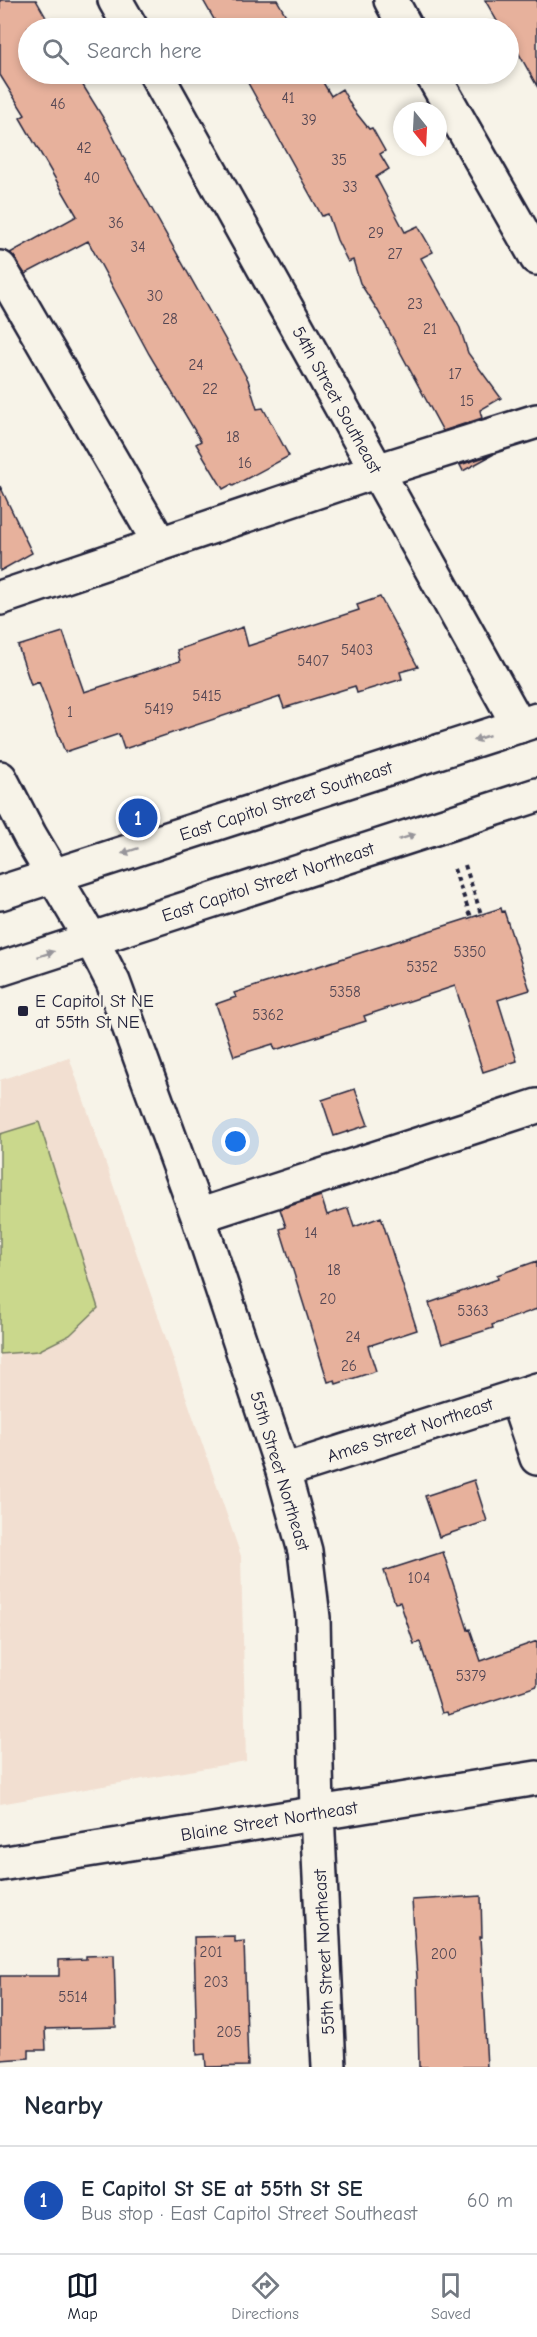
<!DOCTYPE html>
<html lang="en">
<head>
<meta charset="utf-8">
<style>
	body { margin:0; font-family:"Comic Neue",sans-serif; background:#f6f6f7; color:#1f2937 }
	.compass { position:absolute; left:393px; top:102px; width:54px; height:54px; border-radius:50%; background:#fff; box-shadow:0 3px 9px #0003; rotate:162deg }
	.you { position:absolute; left:236px; top:1142px; width:21px; height:21px; margin:-15px; border:4px solid #fff; border-radius:50%; background:#1a73e8; box-shadow:0 0 0 9px #1a73e833 }
	.badge { display:grid; place-items:center; width:39px; height:39px; border-radius:50%; background:#111827; color:#fff; font-size:20px; font-weight:700 }
	.pin { position:absolute; translate:-50% -50%; border:3px solid #fff; box-shadow:0 2px 6px #0006 }
	.list { margin:0; padding:0; list-style:none }
	h2 { display:flex; justify-content:space-between; align-items:center; height:78px; margin:0; padding:0 24px; font-size:26px }
	h2 small { font-size:20px; font-weight:400; color:#747a83 }
	.list li { display:grid; grid-template-columns:39px 1fr auto; gap:18px; align-items:center; box-sizing:border-box; height:108px; padding:0 24px; border-top:2px solid #e0e1e3 }
	.list b { display:block; font-size:22px; white-space:nowrap }
	.list p { margin:0; font-size:20px; white-space:nowrap; color:#747a83 }
	.list em { font-size:20px; font-style:normal; color:#747a83 }
	.icon { flex:none; width:33px; height:33px; fill:none; stroke:currentColor; stroke-width:2; stroke-linecap:round; stroke-linejoin:round }
	.map { position:relative; flex:none; width:537px; height:2067px; overflow:hidden }
	.search { position:absolute; background:#fff; box-shadow:0 3px 9px #0003; left:18px; right:18px; top:18px; height:66px; display:flex; align-items:center; gap:15px; box-sizing:border-box; padding:0 21px; border-radius:33px; color:#747a83; font-size:22px }
	.sheet { height:186px; background:#fff }
	nav { display:flex; justify-content:space-around; align-items:center; box-sizing:border-box; height:84px; border-top:2px solid #e0e1e3; background:#fff; font-size:16px; color:#747a83 }
	nav a { display:grid; justify-items:center; gap:3px }
	nav .on { color:#111827 }
	.map>svg:first-child { display:block }
</style>
</head>
<body>
<div class="map">
<svg width="537" height="2067" viewBox="0 0 537 2067">
	<rect width="100%" height="100%" fill="#f7f3e8"/>
	<filter id="ink" filterUnits="userSpaceOnUse"><feTurbulence type="fractalNoise" baseFrequency=".0167" numOctaves="2"/><feDisplacementMap in="SourceGraphic" scale="12" xChannelSelector="R" yChannelSelector="G"/><feConvolveMatrix kernelMatrix="1 2 1 2 8 2 1 2 1" color-interpolation-filters="sRGB"/></filter>
	<g filter="url(#ink)">
		<path fill="#f2dfd1" d="M69 1057 241 1556 246 1761 0 1804V1080Z"/>
		<path fill="#cad88c" stroke="#767d64" stroke-width="1.5" d="M39 1122 98 1308 70 1335 38 1351 0 1354V1134Z"/>
		<path fill="#e7b19c" stroke="#22223b" stroke-width="1.5" d="M0 0H36L52 28H28V74H76L107 124 130 170 248 380 257 409 263 408 289 456 233 486 232 484 223 489 196 444 201 441 149 354 88 241 25 274 10 253 77 216 20 118 25 115 0 75Z
			M203 0H277L293 28H219Z
			M485 0H537V86L508 34V28H501Z
			M243 74H318L331 96 342 89 353 109 369 129 372 128 385 151 380 154 389 169 376 177 405 232 418 226 433 252 421 258 460 328 468 353 501 398 480 410 482 418 443 431 378 311 360 283 353 260 348 262 337 240 328 214 322 216Z
			M494 454 463 471 460 465Z
			M0 486 32 553 0 571Z
			M380 597 418 667 400 672 402 679 357 693 355 686 284 708 280 697 124 749 119 734 65 752 39 682 31 685 18 646 63 632 84 692 180 661 177 650 243 627 248 646 359 610 357 605Z
			M501 908 502 912 504 911 530 990 498 1000 517 1061 483 1072 455 986 364 1016 366 1021 275 1050 273 1044 234 1056 216 1004 236 997 234 993Z
			M355 1089 368 1125 334 1136 322 1100Z
			M321 1196 327 1215 348 1208 354 1227 381 1217 417 1330 368 1346 376 1371 336 1384 335 1380 328 1382 280 1229 286 1227 280 1209Z
			M537 1261V1309L492 1325 493 1328 442 1344 429 1303 498 1279 497 1275Z
			M474 1480 487 1521 439 1537 425 1496Z
			M443 1552 468 1630 470 1629 481 1661 537 1641V1686L448 1715 447 1712 442 1713 420 1642 414 1644 400 1602 395 1603 384 1571Z
			M481 1896 482 1937H480L487 2067H419L417 1977 412 1900Z
			M235 1936V1942L244 1941 248 2066 206 2067 205 2054 197 2055 194 1937Z
			M114 1955 116 2027 45 2029 46 2050H29V2058L0 2060V1976H59V1960L86 1959V1956Z"/>
		<g fill="none" stroke-linecap="round" stroke-linejoin="round">
			<g stroke="#22223b" stroke-width="38">
				<path id="minor" d="M115 0 131 28
					M391 0 406 28
					M156 74 519 726
					M432 74 537 258
					M0 268 160 544
					M0 598 377 471 537 421
					M0 778 30 836 91 939 113 982 198 1216 283 1471 305 1551 313 1618 317 1813 329 2067
					M198 1216 537 1106
					M516 1396 537 1458
					M283 1471 537 1390
					M0 1864 537 1778"/>
			</g>
			<g stroke="#22223b" stroke-width="38">
				<path id="major" d="M0 893 537 720
					M0 969 537 795"/>
			</g>
			<path stroke="#22223b" stroke-width="4" stroke-dasharray="4.5 4.5" stroke-linecap="butt" d="M465 865 482 917
				M454 869 472 920"/>
			<use href="#minor" stroke="#f7f3e8" stroke-width="33"/>
			<use href="#major" stroke="#f7f3e8" stroke-width="33"/>
		</g>
		<defs><path id="oneway-solid" d="M-6-.8H1V-3.2L6.5 0L1 3.2V.8H-6Z" transform="scale(1.5)"/></defs>
		<g fill="#97959a">
			<use href="#oneway-solid" transform="translate(481 738) rotate(162)"/>
			<use href="#oneway-solid" transform="translate(407 837) rotate(-18)"/>
			<use href="#oneway-solid" transform="translate(130 851) rotate(162)"/>
			<use href="#oneway-solid" transform="translate(46 954) rotate(-18)"/>
		</g>
	</g>
	<rect fill="#22223b" stroke="#f7f3e8" stroke-width="2" x="17" y="1005" width="12" height="12" rx="3"/>
	<g text-anchor="middle" stroke-width="4.5" stroke-linejoin="round" paint-order="stroke">
		<g font-size="15" fill="#534653">
			<text x="288" y="103">41</text>
			<text x="58" y="109">46</text>
			<text x="309" y="125">39</text>
			<text x="84" y="153">42</text>
			<text x="339" y="165">35</text>
			<text x="92" y="183">40</text>
			<text x="350" y="192">33</text>
			<text x="116" y="228">36</text>
			<text x="376" y="238">29</text>
			<text x="138" y="252">34</text>
			<text x="395" y="259">27</text>
			<text x="155" y="301">30</text>
			<text x="415" y="309">23</text>
			<text x="170" y="324">28</text>
			<text x="430" y="334">21</text>
			<text x="196" y="370">24</text>
			<text x="455" y="379">17</text>
			<text x="210" y="394">22</text>
			<text x="467" y="406">15</text>
			<text x="233" y="442">18</text>
			<text x="245" y="468">16</text>
			<text x="357" y="655">5403</text>
			<text x="313" y="666">5407</text>
			<text x="207" y="701">5415</text>
			<text x="159" y="714">5419</text>
			<text x="70" y="717">1</text>
			<text x="470" y="957">5350</text>
			<text x="422" y="972">5352</text>
			<text x="345" y="997">5358</text>
			<text x="268" y="1020">5362</text>
			<text x="311" y="1238">14</text>
			<text x="334" y="1275">18</text>
			<text x="328" y="1304">20</text>
			<text x="473" y="1316">5363</text>
			<text x="353" y="1342">24</text>
			<text x="349" y="1371">26</text>
			<text x="419" y="1583">104</text>
			<text x="471" y="1681">5379</text>
			<text x="211" y="1957">201</text>
			<text x="444" y="1959">200</text>
			<text x="216" y="1987">203</text>
			<text x="73" y="2002">5514</text>
			<text x="229" y="2037">205</text>
		</g>
		<g font-size="18" fill="#22223b" stroke="#f7f3e8">
			<text transform="translate(337 400) rotate(61)" y="6">54th Street Southeast</text>
			<text transform="translate(286 801) rotate(-18)" y="6">East Capitol Street Southeast</text>
			<text transform="translate(268 882) rotate(-18)" y="6">East Capitol Street Northeast</text>
			<text transform="translate(410 1430) rotate(-18)" y="6">Ames Street Northeast</text>
			<text transform="translate(280 1471) rotate(73)" y="6">55th Street Northeast</text>
			<text transform="translate(269 1821) rotate(-9)" y="6">Blaine Street Northeast</text>
			<text transform="translate(324 1952) rotate(-93)" y="6">55th Street Northeast</text>
		</g>
		<g font-size="18" fill="#22223b" stroke="#f7f3e8" text-anchor="start">
			<text x="35" y="1007">E Capitol St NE<tspan x="35" dy="21">at 55th St NE</tspan></text>
		</g>
	</g>
</svg>
<svg class="compass" viewBox="-18 -18 36 36"><path d="M0-13l5 13h-10z" fill="#e53935"/><path d="M0 13l5-13h-10z" fill="#747a83"/></svg>
<div class="you"></div>
<div class="pin badge" style="left:138px;top:818px;background:#1a4fb4">1</div>
<div class="search"><svg class="icon" aria-label="search" viewBox="0 0 24 24"><circle cx="10" cy="10" r="6"/><path d="M15 15l6 6"/></svg>Search here</div>
</div>
<section class="sheet">
<h2>Nearby<small></small></h2>
<ul class="list">
<li><span class="badge" style="background:#1a4fb4">1</span><div><b>E Capitol St SE at 55th St SE</b><p>Bus stop · East Capitol Street Southeast</p></div><em>60 m</em></li>
</ul>
</section>
<nav>
<a class="on"><svg class="icon" aria-label="map" viewBox="0 0 24 24"><path d="M3 6l6-2 6 2 6-2v14l-6 2-6-2-6 2zM9 4v14M15 6v14"/></svg>Map</a>
<a><svg class="icon" aria-label="directions" viewBox="0 0 24 24"><path d="M12 3l9 9-9 9-9-9zM9 14v-3h6M13 9l2 2-2 2"/></svg>Directions</a>
<a><svg class="icon" aria-label="saved" viewBox="0 0 24 24"><path d="M7 4h10v16l-5-4-5 4z"/></svg>Saved</a>
</nav>
</body>
</html>
